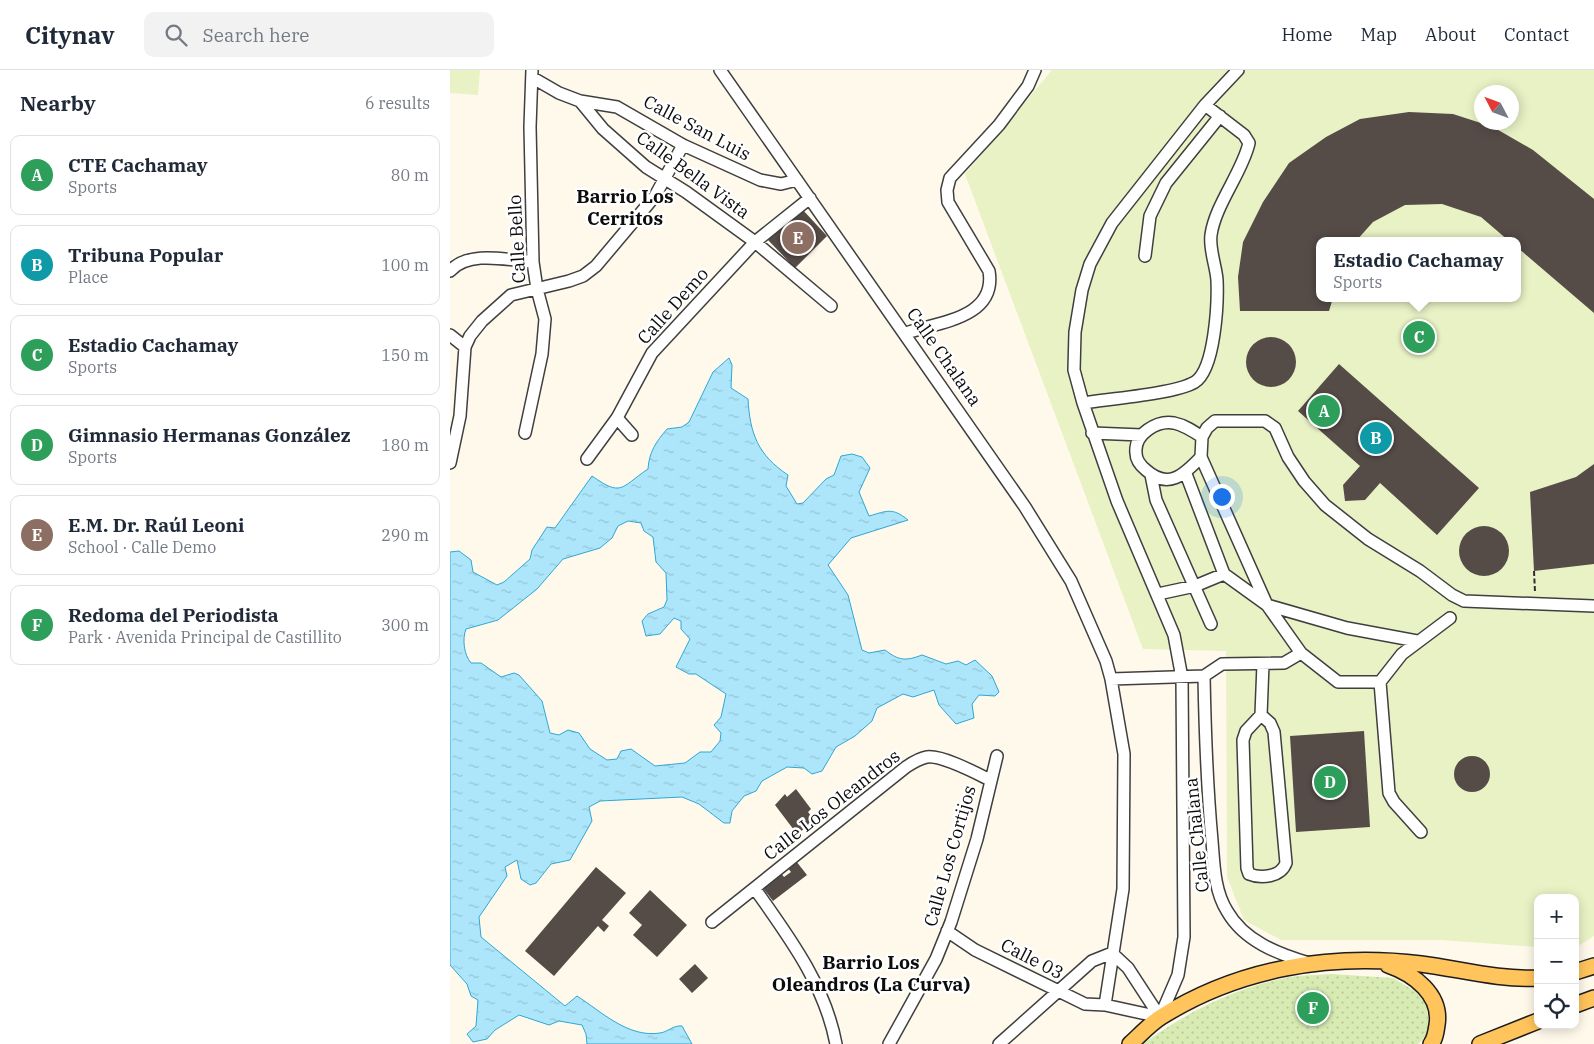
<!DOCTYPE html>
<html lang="en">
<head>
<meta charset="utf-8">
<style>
	body { margin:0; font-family:"IBM Plex Serif",serif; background:#f2f2f3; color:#1f2937 }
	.controls { position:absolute; right:15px; bottom:15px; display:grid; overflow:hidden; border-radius:10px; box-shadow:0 2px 12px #0003 }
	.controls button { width:45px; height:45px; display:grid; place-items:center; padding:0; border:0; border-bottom:1px solid #e0e1e3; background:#fff; color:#1f2937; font:25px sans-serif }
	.compass { position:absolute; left:1024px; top:15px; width:45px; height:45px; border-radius:50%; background:#fff; box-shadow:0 2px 12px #0003; rotate:311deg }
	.you { position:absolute; left:771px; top:426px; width:18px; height:18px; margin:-12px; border:4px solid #fff; border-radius:50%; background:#1a73e8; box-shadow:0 0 0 8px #1a73e833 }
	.badge { display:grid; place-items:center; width:32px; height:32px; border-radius:50%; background:#7c3aed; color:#fff; font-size:16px; font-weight:700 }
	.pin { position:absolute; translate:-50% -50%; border:2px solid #fff; box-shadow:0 1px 5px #0006 }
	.popup { position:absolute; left:866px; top:167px; width:205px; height:65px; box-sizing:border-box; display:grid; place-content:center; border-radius:10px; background:#fff; filter:drop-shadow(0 1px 4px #0005); font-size:16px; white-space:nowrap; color:#747a83 }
	.popup b { font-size:19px; color:#1f2937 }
	.popup::after { content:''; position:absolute; left:50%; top:100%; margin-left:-10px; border:10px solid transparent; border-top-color:#fff }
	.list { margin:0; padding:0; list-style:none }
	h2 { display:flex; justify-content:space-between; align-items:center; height:65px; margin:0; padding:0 20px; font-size:21px }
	h2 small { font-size:16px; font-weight:400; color:#747a83 }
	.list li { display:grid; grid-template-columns:32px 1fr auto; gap:15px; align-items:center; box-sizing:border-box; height:80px; margin:0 10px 10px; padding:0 10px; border:1px solid #e0e1e3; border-radius:10px }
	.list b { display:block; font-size:19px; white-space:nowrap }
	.list p { margin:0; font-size:16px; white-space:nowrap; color:#747a83 }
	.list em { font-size:16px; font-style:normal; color:#747a83 }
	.icon { flex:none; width:28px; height:28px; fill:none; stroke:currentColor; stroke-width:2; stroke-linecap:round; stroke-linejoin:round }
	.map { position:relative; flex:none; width:1144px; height:974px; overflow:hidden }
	header { display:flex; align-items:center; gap:30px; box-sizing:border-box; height:70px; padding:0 25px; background:#fff; border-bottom:1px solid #e0e1e3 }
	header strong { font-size:24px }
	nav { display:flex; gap:28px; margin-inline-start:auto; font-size:18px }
	.search { width:350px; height:45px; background:#f2f2f3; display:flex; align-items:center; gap:12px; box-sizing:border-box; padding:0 18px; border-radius:10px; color:#747a83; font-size:19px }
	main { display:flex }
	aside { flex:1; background:#fff }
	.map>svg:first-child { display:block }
</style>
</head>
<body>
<header>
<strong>Citynav</strong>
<div class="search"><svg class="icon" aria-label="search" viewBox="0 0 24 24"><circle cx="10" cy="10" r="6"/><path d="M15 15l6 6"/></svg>Search here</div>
<nav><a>Home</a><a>Map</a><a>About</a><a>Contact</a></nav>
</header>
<main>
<aside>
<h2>Nearby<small>6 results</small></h2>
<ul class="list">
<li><span class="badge" style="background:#2e9e5b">A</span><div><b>CTE Cachamay</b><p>Sports</p></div><em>80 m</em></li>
<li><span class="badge" style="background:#0f9aa8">B</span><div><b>Tribuna Popular</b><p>Place</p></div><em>100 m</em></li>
<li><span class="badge" style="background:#2e9e5b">C</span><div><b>Estadio Cachamay</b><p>Sports</p></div><em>150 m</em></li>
<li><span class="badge" style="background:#2e9e5b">D</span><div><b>Gimnasio Hermanas González</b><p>Sports</p></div><em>180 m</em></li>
<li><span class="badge" style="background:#8d6e63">E</span><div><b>E.M. Dr. Raúl Leoni</b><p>School · Calle Demo</p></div><em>290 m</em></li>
<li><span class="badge" style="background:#2e9e5b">F</span><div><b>Redoma del Periodista</b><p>Park · Avenida Principal de Castillito</p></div><em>300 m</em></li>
</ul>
</aside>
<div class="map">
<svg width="1144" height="974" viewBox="0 0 1144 974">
	<defs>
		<pattern id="garden-dots" width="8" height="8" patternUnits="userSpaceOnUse" patternTransform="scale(1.25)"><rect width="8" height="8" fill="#d7ebb3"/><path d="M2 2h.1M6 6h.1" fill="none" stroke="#b7c899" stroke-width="1.8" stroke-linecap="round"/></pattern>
		<pattern id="water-ripples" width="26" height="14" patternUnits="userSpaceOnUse" patternTransform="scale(1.25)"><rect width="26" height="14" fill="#ade6fa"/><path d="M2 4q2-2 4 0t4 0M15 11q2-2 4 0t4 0" fill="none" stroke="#94c4d5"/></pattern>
	</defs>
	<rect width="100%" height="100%" fill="#fff9eb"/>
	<path fill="url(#garden-dots)" d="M882 904 943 908 975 927 980 962 968 974H693C737 942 782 919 835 908 850 905 866 905 882 904Z"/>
	<path fill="#e8f2c5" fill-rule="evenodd" d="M0 0H30L28 25 0 23Z
		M602 0H1144V866L1125 878V828H1088V877L991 870H831L794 850 777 807 776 581 693 579 515 104ZM1032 22H1062V52H1032ZM870 171H1068V228H870Z"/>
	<path fill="url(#water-ripples)" stroke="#2fa7d5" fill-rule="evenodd" d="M279 288 282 295 281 318 298 329C300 364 308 385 338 405L336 416 347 434 353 433 376 409 384 405 391 386 402 384 412 387 420 398 409 422 419 446C437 441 442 437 458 450L401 468 378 495 398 525 412 580 419 583 435 580C449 591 456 591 472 585L496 594 508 591 516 595 525 590 542 606 549 622 545 626 529 625 522 634 524 648 506 654 489 635 484 620 463 627 453 624 427 638 422 651 405 666 386 677 372 701 362 704 354 698 337 697 312 711 306 721 294 726 282 741 280 753H274L249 734 232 727 150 731 139 737 142 751 120 790 101 794 86 813 80 815 71 809 67 790 55 797 57 806 29 847 31 867 115 936 127 926C152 942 178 968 210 963 218 962 223 955 232 956L242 974H137L136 964 132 955 109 951 99 955 69 945 45 960 37 969 23 972 17 964 26 956 28 930 21 926 17 914 0 895V482L9 481 21 490 23 502 47 515 54 512 80 489 82 480 97 457 105 458 142 406C172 427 170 418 198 399 199 382 206 372 217 359L232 357 239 352 263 302ZM178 451 191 453 194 461 203 467 206 492 216 503 217 530 214 537 198 544 192 551 196 566 210 564 224 548 231 551V559L240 569 226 597 239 604H246L276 624 271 647 264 655 271 663 270 671 261 682H250L235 693 205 696 181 679 171 681 167 689 157 690 140 679 129 663 118 660 109 665 100 663 92 631 69 605 64 603 51 607 31 593H21C14 585 12 569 16 559L48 550 87 519 113 489 150 478 162 468 168 456Z"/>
	<path fill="#554c48" d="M959 42 1003 44 1043 57 1083 80 1144 129V243L1068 178V171H1059L1031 147 992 134 955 135 923 152 906 171H870V228H883L879 241H790L788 207 793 172 813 132 839 93 876 67 910 49Z
		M352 139 377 166 345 198 318 170Z
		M796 292a25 25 0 1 1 50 0a25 25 0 1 1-50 0Z
		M889 294 1029 418 987 465 930 413 915 430 895 431 893 415 910 396 848 341Z
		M1144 394V494L1084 501 1080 422 1126 407Z
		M1009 481a25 25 0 1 1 50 0a25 25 0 1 1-50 0Z
		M914 661 920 757 846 762 840 666Z
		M1004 704a18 18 0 1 1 36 0a18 18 0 1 1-36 0Z
		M346 719 361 739 358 742 365 751 347 764 325 735 335 724 337 727Z
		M346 791 357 805 323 831 312 817 331 803 334 807 341 802 337 797Z
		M146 797 176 823 152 850 159 856 154 862 148 856 104 906 75 881Z
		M200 820 237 855 207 887 183 865 192 855 179 843Z
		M245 894 258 908 242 923 229 909Z"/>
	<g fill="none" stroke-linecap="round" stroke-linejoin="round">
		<g stroke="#3f3f3f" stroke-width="14">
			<path id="minor" d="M270 0 575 437 621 511 656 591 661 609 674 684 673 819 655 935
				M83 8 109 23 130 31 153 59 196 97 236 122 305 172 381 236
				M130 31 167 37 233 75 310 110 331 114 347 110
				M695 186 700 146 716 113 770 46
				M0 201C19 180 57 190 83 192
				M456 263C489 252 547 248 539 201L498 132 497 120 500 108 549 55 578 16 585 0
				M0 265 15 277
				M633 333C658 329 725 324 745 312 765 299 768 233 767 210 766 196 759 179 761 165 765 135 793 101 799 73L794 65 755 35
				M167 348 182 365
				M75 363 92 284 95 249 87 219 83 192 80 57 82 0
				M642 363 692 365
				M751 387C734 405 718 420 696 400 691 396 686 390 686 383 684 364 707 350 724 353 734 355 743 361 752 367
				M137 389 167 348 202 283 305 172 360 128
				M0 393 10 346 15 277 20 266 32 251 61 225 119 211 133 206 146 196 205 126 233 75
				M736 404 774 504 817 535 897 558 967 571
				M701 405 706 430 761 554
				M708 524 745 516 774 504
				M754 606C755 661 757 716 762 771 764 794 764 820 777 841 794 871 828 884 859 893
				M661 609 754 606 772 594 834 593 851 583
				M930 612H888L851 583 817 535 751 387 752 367 757 358 765 351H815L825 358 838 387 854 411 875 435 918 469 970 501 1002 525 1014 531 1144 536
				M811 645 820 653 824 662 836 793C831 807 811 809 799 804L797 798 793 670 796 661 811 645 813 594
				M971 762 944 732 939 723 930 612 952 584 1000 548
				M305 819C339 867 375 915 386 974
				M262 852 456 697C462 693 470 688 477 687 492 685 526 703 540 710
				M497 861 525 880 635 934 655 935 710 947
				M710 947 728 905 734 867 732 608 724 565 667 431 633 333 624 300 625 262 632 220 640 194 662 153 755 35 788 0
				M439 974 486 889 501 852 527 769 547 686
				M549 974 642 891 662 883 678 898 710 947"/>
		</g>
		<g stroke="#1d1d1d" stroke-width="18">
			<path id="major" d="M938 895C964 904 992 925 987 955 986 962 985 969 981 974
				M1125 902 1144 896
				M1125 935 1144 928
				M680 974C690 965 700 954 711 947 789 898 880 883 971 894 1010 899 1048 910 1088 908
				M1030 974 1088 951"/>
		</g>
		<path stroke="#2e2e2e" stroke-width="2" stroke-dasharray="5 2.5" stroke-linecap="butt" d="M1084 501 1085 522"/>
		<use href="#minor" stroke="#fff" stroke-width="11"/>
		<use href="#major" stroke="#ffc45b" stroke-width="15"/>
	</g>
	<g text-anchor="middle" stroke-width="5" stroke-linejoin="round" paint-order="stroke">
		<g font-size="18" fill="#0c0c0c" stroke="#fff">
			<text transform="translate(247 58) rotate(28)" y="6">Calle San Luis</text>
			<text transform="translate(243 105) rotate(36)" y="6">Calle Bella Vista</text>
			<text transform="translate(67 169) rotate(-93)" y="6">Calle Bello</text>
			<text transform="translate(223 236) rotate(-48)" y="6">Calle Demo</text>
			<text transform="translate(494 287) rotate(55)" y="6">Calle Chalana</text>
			<text transform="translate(382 735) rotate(-38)" y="6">Calle Los Oleandros</text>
			<text transform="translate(747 765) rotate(-96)" y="6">Calle Chalana</text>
			<text transform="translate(500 786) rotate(-74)" y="6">Calle Los Cortijos</text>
			<text transform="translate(582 889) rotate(27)" y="6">Calle 03</text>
		</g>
		<g font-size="19" font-weight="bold" fill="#0c0c0c" stroke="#fff">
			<text x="175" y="133">Barrio Los<tspan x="175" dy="22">Cerritos</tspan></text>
			<text x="421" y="899">Barrio Los<tspan x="421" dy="22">Oleandros (La Curva)</tspan></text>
		</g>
	</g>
</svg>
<div class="controls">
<button>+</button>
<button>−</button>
<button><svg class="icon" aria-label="locate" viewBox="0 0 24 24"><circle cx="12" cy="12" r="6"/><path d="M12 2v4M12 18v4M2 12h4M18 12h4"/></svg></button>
</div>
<svg class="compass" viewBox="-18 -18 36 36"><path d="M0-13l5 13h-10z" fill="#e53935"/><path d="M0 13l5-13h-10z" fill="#747a83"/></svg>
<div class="you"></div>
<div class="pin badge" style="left:874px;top:341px;background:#2e9e5b">A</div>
<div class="pin badge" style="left:926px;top:368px;background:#0f9aa8">B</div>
<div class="pin badge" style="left:969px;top:267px;background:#2e9e5b">C</div>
<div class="popup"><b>Estadio Cachamay</b>Sports</div>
<div class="pin badge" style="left:880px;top:712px;background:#2e9e5b">D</div>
<div class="pin badge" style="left:348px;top:168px;background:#8d6e63">E</div>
<div class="pin badge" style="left:863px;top:938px;background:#2e9e5b">F</div>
</div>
</main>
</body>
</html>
